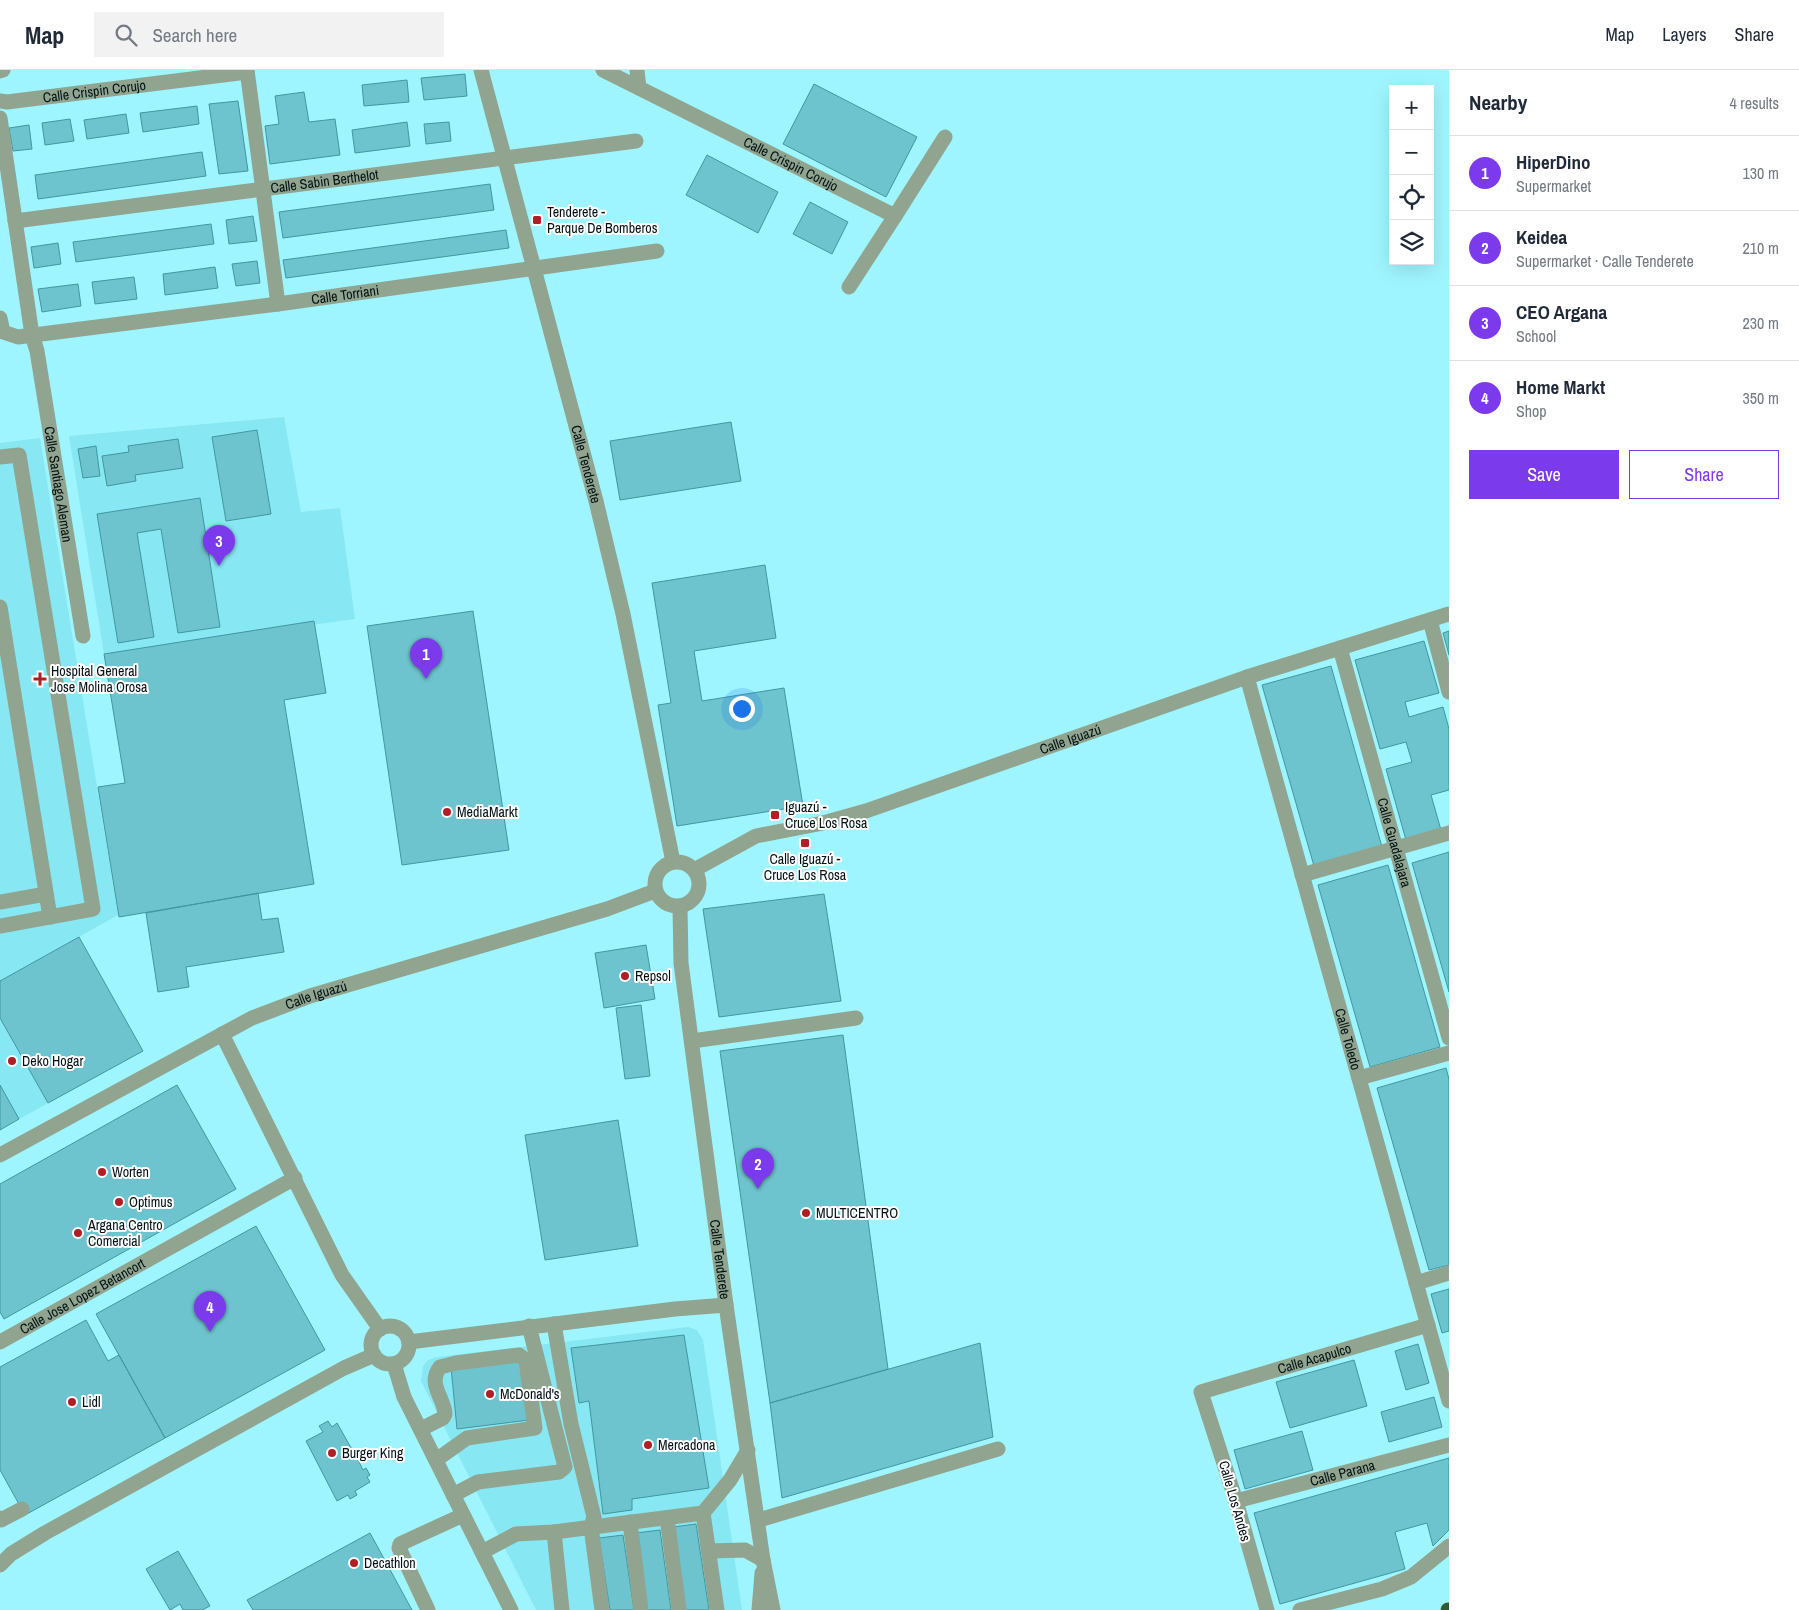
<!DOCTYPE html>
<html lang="en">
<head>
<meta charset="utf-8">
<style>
	body { margin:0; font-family:"Archivo Narrow",sans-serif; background:#f2f2f3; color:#1f2937 }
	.controls { position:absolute; right:15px; top:15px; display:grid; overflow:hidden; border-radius:0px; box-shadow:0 5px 20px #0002 }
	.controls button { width:45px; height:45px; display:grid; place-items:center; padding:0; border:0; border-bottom:1px solid #e0e1e3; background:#fff; color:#1f2937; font:25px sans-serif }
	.you { position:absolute; left:741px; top:638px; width:18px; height:18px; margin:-12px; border:4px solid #fff; border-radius:50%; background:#1a73e8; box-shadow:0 0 0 8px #1a73e833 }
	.badge { display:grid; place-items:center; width:32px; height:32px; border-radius:50%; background:#7c3aed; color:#fff; font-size:16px; font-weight:700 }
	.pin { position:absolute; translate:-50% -41px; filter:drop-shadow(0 1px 2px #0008) }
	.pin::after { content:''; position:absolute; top:26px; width:18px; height:15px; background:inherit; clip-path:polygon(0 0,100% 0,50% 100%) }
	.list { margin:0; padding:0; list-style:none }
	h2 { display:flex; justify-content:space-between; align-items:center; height:65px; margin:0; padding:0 20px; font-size:21px }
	h2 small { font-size:16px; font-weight:400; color:#747a83 }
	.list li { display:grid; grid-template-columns:32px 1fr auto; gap:15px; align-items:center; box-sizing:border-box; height:75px; padding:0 20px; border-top:1px solid #e0e1e3 }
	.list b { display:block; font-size:19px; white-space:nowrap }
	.list p { margin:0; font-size:16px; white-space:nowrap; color:#747a83 }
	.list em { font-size:16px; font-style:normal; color:#747a83 }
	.actions { display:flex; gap:10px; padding:15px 20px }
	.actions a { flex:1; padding:11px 0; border:1px solid #7c3aed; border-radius:0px; text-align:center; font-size:18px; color:#7c3aed }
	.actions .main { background:#7c3aed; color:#fff }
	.icon { flex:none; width:28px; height:28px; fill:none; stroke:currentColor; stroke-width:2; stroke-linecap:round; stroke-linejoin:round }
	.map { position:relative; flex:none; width:1449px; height:1540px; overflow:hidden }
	header { display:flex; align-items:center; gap:30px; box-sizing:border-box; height:70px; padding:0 25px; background:#fff; border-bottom:1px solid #e0e1e3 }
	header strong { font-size:24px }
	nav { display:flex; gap:28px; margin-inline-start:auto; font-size:18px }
	.search { width:350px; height:45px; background:#f2f2f3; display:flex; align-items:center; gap:12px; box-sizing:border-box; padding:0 18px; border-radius:0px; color:#747a83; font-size:19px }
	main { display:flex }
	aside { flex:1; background:#fff }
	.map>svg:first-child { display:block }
</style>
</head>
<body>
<header>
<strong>Map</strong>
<div class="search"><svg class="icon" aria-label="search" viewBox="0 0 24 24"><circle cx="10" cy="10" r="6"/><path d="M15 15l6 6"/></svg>Search here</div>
<nav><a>Map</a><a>Layers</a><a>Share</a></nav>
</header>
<main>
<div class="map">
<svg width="1449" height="1540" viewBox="0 0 1449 1540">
	<rect width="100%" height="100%" fill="#9ff5ff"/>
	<path fill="#87e7f2" d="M284 347 301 442 340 438 355 549 104 584 69 366Z
		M40 368 118 845 0 911V373Z
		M0 948 48 1033 0 1060Z
		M688 1257 697 1260 703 1270 742 1540H536L421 1311 423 1296 428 1290 437 1287Z"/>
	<path fill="#6ec4ce" stroke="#3f97a1" d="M465 4 467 26 424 30 421 8Z
		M407 10 409 32 364 36 362 15Z
		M814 14 917 67 886 127 783 74Z
		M304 22 309 52 335 49 340 85 270 94 265 56 279 54 275 26Z
		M238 31 248 101 219 104 209 34Z
		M197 36 199 54 143 62 140 43Z
		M126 44 129 63 87 69 84 50Z
		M70 49 74 71 45 75 42 53Z
		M407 52 410 76 355 83 352 60Z
		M449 52 451 71 426 74 424 54Z
		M29 55 32 79 13 81 9 58Z
		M202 82 206 106 38 129 35 105Z
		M707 85 778 122 758 163 686 125Z
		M490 114 494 140 283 168 279 142Z
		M810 132 848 152 832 184 793 164Z
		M253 146 257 171 229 174 226 150Z
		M211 154 214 174 76 192 73 172Z
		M506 160 509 178 286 208 283 190Z
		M58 173 61 194 34 198 31 177Z
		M257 191 260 213 236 216 232 194Z
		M215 197 218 218 165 225 163 204Z
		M134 207 137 229 95 234 92 212Z
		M78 214 81 236 42 242 38 219Z
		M731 352 741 411 620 430 610 371Z
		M257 360 271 444 226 451 212 367Z
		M178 369 183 398 135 405 136 411 107 416 102 386 129 382 128 376Z
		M96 376 100 406 83 408 78 379Z
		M200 428 220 557 178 563 161 459 137 463 154 567 118 573 97 444Z
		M765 495 776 568 694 581 702 631 784 618 803 736 677 756 658 635 671 633 652 513Z
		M473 541 509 780 402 795 367 556Z
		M314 551 326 623 284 630 314 814 119 847 98 717 125 713 104 584Z
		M1449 561V585L1443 563Z
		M1424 571 1439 623 1405 632 1409 647 1443 637 1449 659V720L1431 725 1441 760 1406 770 1386 699 1412 692 1406 672 1380 679 1355 590Z
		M1331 596 1382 777 1314 796 1262 615Z
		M1449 782V922L1412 793Z
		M1388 795 1440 977 1370 997 1318 815Z
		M258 823 262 850 278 848 284 882 186 897 189 917 158 922 146 843Z
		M824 824 841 931 719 947 703 839Z
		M79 867 143 981 48 1033 0 948V911Z
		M646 875 655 929 604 938 595 883Z
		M641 935 650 1006 625 1009 616 938Z
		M843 965 888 1299 770 1333 720 981Z
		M1446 998 1449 1009V1195L1429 1200 1377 1018Z
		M0 1015 19 1049 0 1060Z
		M177 1015 236 1119 4 1249 0 1242V1114Z
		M618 1050 638 1176 545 1190 525 1065Z
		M256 1156 325 1280 165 1368 96 1244Z
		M1449 1219V1261L1442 1263 1431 1224Z
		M86 1250 108 1291 119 1285 165 1368 25 1445 0 1400V1297Z
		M684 1265 709 1418 632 1429V1440L603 1444 589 1331 579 1333 571 1278Z
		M980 1273 993 1367 782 1428 770 1333Z
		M1418 1274 1429 1313 1406 1320 1395 1281Z
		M523 1289 529 1350 457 1359 451 1297Z
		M1354 1290 1367 1336 1290 1358 1276 1312Z
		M1434 1327 1442 1357 1389 1372 1381 1342Z
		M328 1351 332 1357 337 1353 354 1383 357 1382 361 1389 358 1390 363 1400 366 1398 370 1405 367 1407 370 1412 355 1421 357 1425 350 1429 348 1425 337 1431 306 1371 323 1362 319 1356Z
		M1302 1361 1313 1400 1245 1419 1234 1380Z
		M1449 1388V1460L1433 1476 1427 1453 1395 1462 1405 1499 1280 1534 1254 1443Z
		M696 1454 709 1540H685L673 1457Z
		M660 1460 671 1540H647L636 1463Z
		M370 1463 412 1540H253L247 1530Z
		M623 1465 634 1540H610L599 1468Z
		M178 1481 210 1536 202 1540H183L180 1534 170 1540 146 1499Z"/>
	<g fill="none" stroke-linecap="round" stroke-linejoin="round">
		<g stroke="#90a48f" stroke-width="15">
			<path d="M247 0 278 234"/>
			<path id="s1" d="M481 0 596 431 623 544 673 792"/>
			<path id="s2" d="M603 0 895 146 945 67"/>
			<path d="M637 0 639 18"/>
			<path d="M0 1 3 0"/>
			<path id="s3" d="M0 31 7 32 247 2"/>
			<path id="s4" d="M0 48 32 265 37 281 83 566"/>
			<path id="s5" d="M15 151 636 71"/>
			<path d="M849 217 895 146"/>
			<path id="s6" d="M0 248 3 262 18 267 278 234 657 181"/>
			<path d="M0 387 19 385 93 839 0 856"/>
			<path d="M0 537 50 847"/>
			<path d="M1430 550 1449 622"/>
			<path id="s7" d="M1340 578 1449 968"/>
			<path id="s8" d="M1247 607 1449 1331"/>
			<circle cx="677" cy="814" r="22"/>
			<path id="s9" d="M694 800 756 766 823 753 866 741 1247 607 1449 544"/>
			<path d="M1302 805 1449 763"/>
			<path d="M0 832 46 824"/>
			<path id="s10" d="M680 837 681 893 726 1235 763 1490 773 1540"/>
			<path d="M222 964 342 1205 380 1259"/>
			<path d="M692 971 856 948"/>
			<path d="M1359 1008 1449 983"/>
			<path id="s11" d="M0 1085 252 948 310 926 607 839 655 821"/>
			<path d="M1416 1213 1449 1203"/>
			<path d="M554 1254 571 1354 594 1447 591 1457 602 1540"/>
			<circle cx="390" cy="1275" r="19"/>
			<path id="s12" d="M0 1272 295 1108"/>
			<path d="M409 1272 675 1239 726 1235"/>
			<path d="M394 1294 404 1327 511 1540"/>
			<path d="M421 1359 443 1348 445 1344C444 1327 427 1314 440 1297L456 1293 519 1285 526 1290 535 1358 467 1368 436 1390"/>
			<path d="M453 1425 478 1412 559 1402 565 1397 529 1256"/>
			<path id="s13" d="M1236 1431 1449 1375"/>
			<path d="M703 1443 717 1540"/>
			<path d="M0 1448 1 1450 22 1439"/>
			<path d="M667 1448 679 1540"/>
			<path d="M759 1450 998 1379"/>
			<path d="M630 1452 641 1540"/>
			<path d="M554 1462 562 1540"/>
			<path d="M709 1481 745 1480 763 1490"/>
			<path d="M482 1482 516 1464 554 1462 703 1443 730 1410 748 1380"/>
			<path d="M0 1495 11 1484 45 1463 344 1298 374 1285"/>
			<path d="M428 1540 399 1478 400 1474 463 1445"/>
			<path d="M759 1540 762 1503"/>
			<path id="s14" d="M1267 1540 1236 1431 1201 1322 1428 1255"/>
			<path d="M1300 1540 1382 1519 1411 1507 1449 1476"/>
		</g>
		<path stroke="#2f5b31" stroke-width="15" d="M1448 1540H1449"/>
	</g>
	<g fill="#b01e26" stroke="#fff" stroke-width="2">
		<rect x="532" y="145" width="10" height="10" rx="2.5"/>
		<path d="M37.5 601.5h5v5h5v5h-5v5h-5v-5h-5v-5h5z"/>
		<circle cx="447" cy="742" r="5"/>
		<rect x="770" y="740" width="10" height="10" rx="2.5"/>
		<rect x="800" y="768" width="10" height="10" rx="2.5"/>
		<circle cx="625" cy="906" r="5"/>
		<circle cx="12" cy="991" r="5"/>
		<circle cx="102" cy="1102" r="5"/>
		<circle cx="119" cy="1132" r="5"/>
		<circle cx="806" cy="1143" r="5"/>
		<circle cx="78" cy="1163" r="5"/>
		<circle cx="490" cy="1324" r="5"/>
		<circle cx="72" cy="1332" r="5"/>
		<circle cx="648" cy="1375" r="5"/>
		<circle cx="332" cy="1383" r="5"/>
		<circle cx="354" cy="1493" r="5"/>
	</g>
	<g text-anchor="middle" stroke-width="4" stroke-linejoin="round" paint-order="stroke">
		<g font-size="14" fill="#001114" stroke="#fff">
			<text dy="5" stroke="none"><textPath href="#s3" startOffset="95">Calle Crispin Corujo</textPath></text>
			<text dy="5" stroke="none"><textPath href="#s2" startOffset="210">Calle Crispin Corujo</textPath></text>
			<text dy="5" stroke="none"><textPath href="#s5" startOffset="312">Calle Sabin Berthelot</textPath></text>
			<text dy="5" stroke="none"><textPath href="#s6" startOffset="360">Calle Torriani</textPath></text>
			<text dy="5" stroke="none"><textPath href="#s1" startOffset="408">Calle Tenderete</textPath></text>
			<text dy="5" stroke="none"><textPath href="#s4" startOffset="371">Calle Santiago Aleman</textPath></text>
			<text dy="5" stroke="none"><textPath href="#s9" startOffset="400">Calle Iguazú</textPath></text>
			<text dy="5" stroke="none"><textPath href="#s7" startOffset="202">Calle Guadalajara</textPath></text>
			<text dy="5" stroke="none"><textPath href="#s11" startOffset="355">Calle Iguazú</textPath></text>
			<text dy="5" stroke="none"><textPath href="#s8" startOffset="376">Calle Toledo</textPath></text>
			<text dy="5" stroke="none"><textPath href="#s10" startOffset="355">Calle Tenderete</textPath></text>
			<text dy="5" stroke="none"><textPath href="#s12" startOffset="94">Calle Jose Lopez Betancort</textPath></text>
			<text dy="5" stroke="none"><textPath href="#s14" startOffset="346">Calle Acapulco</textPath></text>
			<text dy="5" stroke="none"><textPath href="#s13" startOffset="110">Calle Parana</textPath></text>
			<text transform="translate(1235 1431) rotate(74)" y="5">Calle Los Andes</text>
		</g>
		<g font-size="14" fill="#001114" stroke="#fff" text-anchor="start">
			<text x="547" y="147">Tenderete -<tspan x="547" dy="16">Parque De Bomberos</tspan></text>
			<text x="51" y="606">Hospital General<tspan x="51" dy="16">Jose Molina Orosa</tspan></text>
			<text x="785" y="742">Iguazú -<tspan x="785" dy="16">Cruce Los Rosa</tspan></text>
			<text x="457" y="747">MediaMarkt</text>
			<text x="805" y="794" text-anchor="middle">Calle Iguazú -<tspan x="805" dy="16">Cruce Los Rosa</tspan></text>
			<text x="635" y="911">Repsol</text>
			<text x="22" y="996">Deko Hogar</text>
			<text x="112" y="1107">Worten</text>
			<text x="129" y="1137">Optimus</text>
			<text x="816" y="1148">MULTICENTRO</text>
			<text x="88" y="1160">Argana Centro<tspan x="88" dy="16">Comercial</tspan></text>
			<text x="500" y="1329">McDonald's</text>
			<text x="82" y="1337">Lidl</text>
			<text x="658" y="1380">Mercadona</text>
			<text x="342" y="1388">Burger King</text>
			<text x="364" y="1498">Decathlon</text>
		</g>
	</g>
</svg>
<div class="controls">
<button>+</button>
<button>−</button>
<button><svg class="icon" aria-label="locate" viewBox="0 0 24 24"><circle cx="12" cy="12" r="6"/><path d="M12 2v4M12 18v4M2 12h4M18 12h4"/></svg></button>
<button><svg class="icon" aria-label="layers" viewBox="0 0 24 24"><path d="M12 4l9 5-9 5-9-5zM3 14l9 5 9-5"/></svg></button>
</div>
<div class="you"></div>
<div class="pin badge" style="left:426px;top:609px">1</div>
<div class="pin badge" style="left:758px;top:1119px">2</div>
<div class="pin badge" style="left:219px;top:496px">3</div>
<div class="pin badge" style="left:210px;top:1262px">4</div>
</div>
<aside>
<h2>Nearby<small>4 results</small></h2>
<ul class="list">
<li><span class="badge">1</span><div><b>HiperDino</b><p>Supermarket</p></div><em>130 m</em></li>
<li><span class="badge">2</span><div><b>Keidea</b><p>Supermarket · Calle Tenderete</p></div><em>210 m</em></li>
<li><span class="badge">3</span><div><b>CEO Argana</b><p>School</p></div><em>230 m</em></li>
<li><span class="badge">4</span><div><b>Home Markt</b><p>Shop</p></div><em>350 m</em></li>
</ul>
<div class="actions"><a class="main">Save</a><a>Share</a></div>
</aside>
</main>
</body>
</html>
